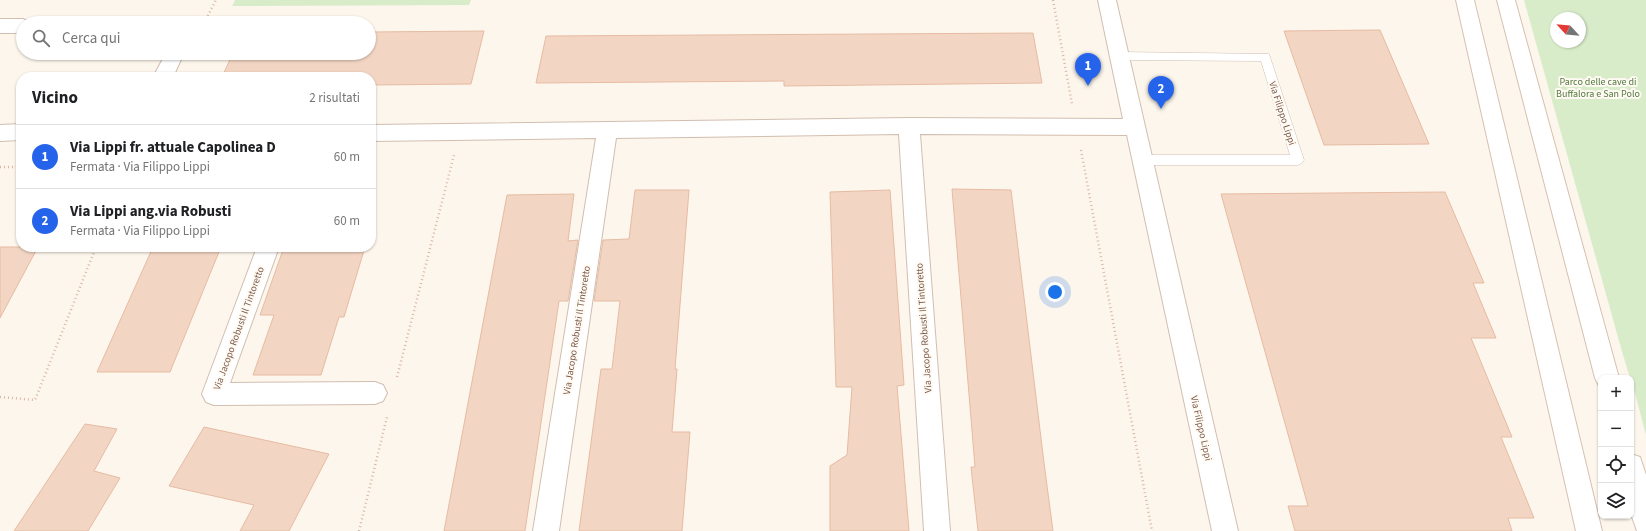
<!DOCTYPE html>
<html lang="it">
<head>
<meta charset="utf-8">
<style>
	body { margin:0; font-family:"Source Sans 3",sans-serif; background:#f6f6f6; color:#202124 }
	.controls { position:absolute; right:12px; bottom:12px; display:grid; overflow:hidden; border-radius:8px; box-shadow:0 1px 3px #0004 }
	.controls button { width:36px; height:36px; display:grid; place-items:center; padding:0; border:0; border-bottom:1px solid #e0e0e0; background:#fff; color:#202124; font:20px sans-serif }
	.compass { position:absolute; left:1550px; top:12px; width:36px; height:36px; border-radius:50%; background:#fff; box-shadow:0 1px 3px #0004; rotate:296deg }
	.you { position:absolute; left:1055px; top:292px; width:14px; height:14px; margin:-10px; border:3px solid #fff; border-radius:50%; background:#1a73e8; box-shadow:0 0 0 6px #1a73e833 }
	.badge { display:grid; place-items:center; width:26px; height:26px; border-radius:50%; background:#2563eb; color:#fff; font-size:13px; font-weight:700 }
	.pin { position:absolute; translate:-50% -33px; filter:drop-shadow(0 1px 2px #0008) }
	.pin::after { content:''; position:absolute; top:21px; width:14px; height:12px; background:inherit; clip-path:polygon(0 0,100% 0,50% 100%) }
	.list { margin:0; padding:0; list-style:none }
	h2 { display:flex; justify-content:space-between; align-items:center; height:52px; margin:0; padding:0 16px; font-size:17px }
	h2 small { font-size:13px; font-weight:400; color:#757577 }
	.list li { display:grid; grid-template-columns:26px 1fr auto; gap:12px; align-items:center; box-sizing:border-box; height:64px; padding:0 16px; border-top:1px solid #e0e0e0 }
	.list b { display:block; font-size:15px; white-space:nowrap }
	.list p { margin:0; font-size:13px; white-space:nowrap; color:#757577 }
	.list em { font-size:13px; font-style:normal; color:#757577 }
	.icon { flex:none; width:22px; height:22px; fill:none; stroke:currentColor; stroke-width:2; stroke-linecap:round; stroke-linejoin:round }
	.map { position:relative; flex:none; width:1646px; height:531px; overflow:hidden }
	.search { position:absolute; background:#fff; box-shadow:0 1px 3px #0004; left:16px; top:16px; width:360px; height:44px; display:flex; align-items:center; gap:10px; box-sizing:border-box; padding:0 14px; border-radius:22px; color:#757577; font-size:15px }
	.panel { position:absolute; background:#fff; box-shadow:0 1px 3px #0004; left:16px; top:72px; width:360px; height:180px; border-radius:16px }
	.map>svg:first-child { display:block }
</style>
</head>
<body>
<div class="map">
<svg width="1646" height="531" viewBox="0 0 1646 531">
	<rect width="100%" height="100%" fill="#fdf6ec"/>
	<path fill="#d8ecc9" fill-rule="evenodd" d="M235 0H471L469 5 232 6Z
		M1524 0H1646V435L1631 378H1630L1621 348ZM1556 18H1580V42H1556Z"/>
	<path fill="#f3d5c3" stroke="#e6bba3" d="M1380 30 1429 144 1324 145 1284 31Z
		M484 31 471 84 371 85V77H222L233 53H369V32Z
		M1033 33 1042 83 784 86V81L536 83 546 36Z
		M952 189 1011 190 1044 463 1053 531H978L971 467H975Z
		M635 190H689L675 369H677L672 432H690L682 531H579L601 369H612L620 301H594L603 240 629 239Z
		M890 190 904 385 897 386 909 531H830V466L847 455 852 387H836L830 192Z
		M1445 192 1484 283H1473L1496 338H1471L1512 437H1501L1534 518H1508L1512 531H1295L1288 506H1308L1221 194Z
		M574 194 568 241 578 240 568 301H559L525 531H444L507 195Z
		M0 247H38L0 318Z
		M153 247H221L170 372H97Z
		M284 247H365L344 317H339L321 375H253L274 315H260Z
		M85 424 117 429 94 471 120 478 88 531H14Z
		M204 427 329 454 289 531H240L254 505 169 486Z"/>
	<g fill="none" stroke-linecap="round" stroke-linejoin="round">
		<g stroke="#d1beb0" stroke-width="1">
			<path id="lane" d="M1119 52 1269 54 1304 160 1302 163 1298 165H1142L1138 163 1136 160 1138 157 1142 155H1290L1261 61 1119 60 1115 59 1113 56 1115 53Z"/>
		</g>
		<g stroke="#d1beb0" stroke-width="2">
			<path id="street" d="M1098 0H1116L1238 531H1212L1127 135 920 134 950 531H924L899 134 616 138 559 531H533L596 138 371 141V125L909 118 1123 119Z
				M0 19H23L31 23H23V33H0Z
				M166 53H184L173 77H153Z
				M21 124V140L0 141V125Z
				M257 247H279L230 383 375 382 383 385 387 393 383 401 375 404 214 405 206 402 202 394Z"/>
		</g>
		<g stroke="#d6c0b0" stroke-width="2">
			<path id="secondary" d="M1456 0H1474L1602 531H1576Z
				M1497 0H1515L1619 378H1601V387L1599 386 1595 378Z
				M1631 454 1640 457 1646 475V531H1637L1631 514Z"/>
		</g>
		<path stroke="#d9b8a5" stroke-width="2.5" stroke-dasharray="1 3" stroke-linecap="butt" d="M1053 0 1072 104
			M204 23 216 0
			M1081 150 1152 531
			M0 167H21
			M397 377 454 155
			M0 397 35 400 96 247
			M359 531 387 417"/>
		<use href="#lane" fill="#fff" fill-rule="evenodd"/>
		<use href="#street" fill="#fff" fill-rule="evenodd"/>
		<use href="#secondary" fill="#fff" fill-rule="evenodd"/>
	</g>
	<g text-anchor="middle" stroke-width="4" stroke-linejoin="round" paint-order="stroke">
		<g font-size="10" fill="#537a41" stroke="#fffaf3">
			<text x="1598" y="85">Parco delle cave di<tspan x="1598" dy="12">Buffalora e San Polo</tspan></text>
		</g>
		<g font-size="10" fill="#7a5c4d" stroke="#fffaf3">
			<text transform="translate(1283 113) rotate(72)" y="4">Via Filippo Lippi</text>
			<text transform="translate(238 328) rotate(-70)" y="4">Via Jacopo Robusti Il Tintoretto</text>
			<text transform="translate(923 328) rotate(-94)" y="4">Via Jacopo Robusti Il Tintoretto</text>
			<text transform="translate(576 330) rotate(-81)" y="4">Via Jacopo Robusti Il Tintoretto</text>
			<text transform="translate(1202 428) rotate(77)" y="4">Via Filippo Lippi</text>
		</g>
	</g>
</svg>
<div class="controls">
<button>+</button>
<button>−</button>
<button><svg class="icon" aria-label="locate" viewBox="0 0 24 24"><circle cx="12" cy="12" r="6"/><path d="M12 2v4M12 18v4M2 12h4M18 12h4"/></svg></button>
<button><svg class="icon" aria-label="layers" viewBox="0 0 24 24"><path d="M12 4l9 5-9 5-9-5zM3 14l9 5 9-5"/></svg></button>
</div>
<svg class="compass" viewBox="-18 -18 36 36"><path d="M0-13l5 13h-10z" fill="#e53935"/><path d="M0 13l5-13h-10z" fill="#757577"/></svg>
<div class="you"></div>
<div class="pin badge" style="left:1088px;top:86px">1</div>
<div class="pin badge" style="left:1161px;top:109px">2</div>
<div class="search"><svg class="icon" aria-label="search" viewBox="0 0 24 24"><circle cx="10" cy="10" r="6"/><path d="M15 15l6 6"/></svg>Cerca qui</div>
<section class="panel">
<h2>Vicino<small>2 risultati</small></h2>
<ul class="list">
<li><span class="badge">1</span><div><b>Via Lippi fr. attuale Capolinea D</b><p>Fermata · Via Filippo Lippi</p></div><em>60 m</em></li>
<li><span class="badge">2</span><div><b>Via Lippi ang.via Robusti</b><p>Fermata · Via Filippo Lippi</p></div><em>60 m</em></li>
</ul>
</section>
</div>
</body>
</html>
